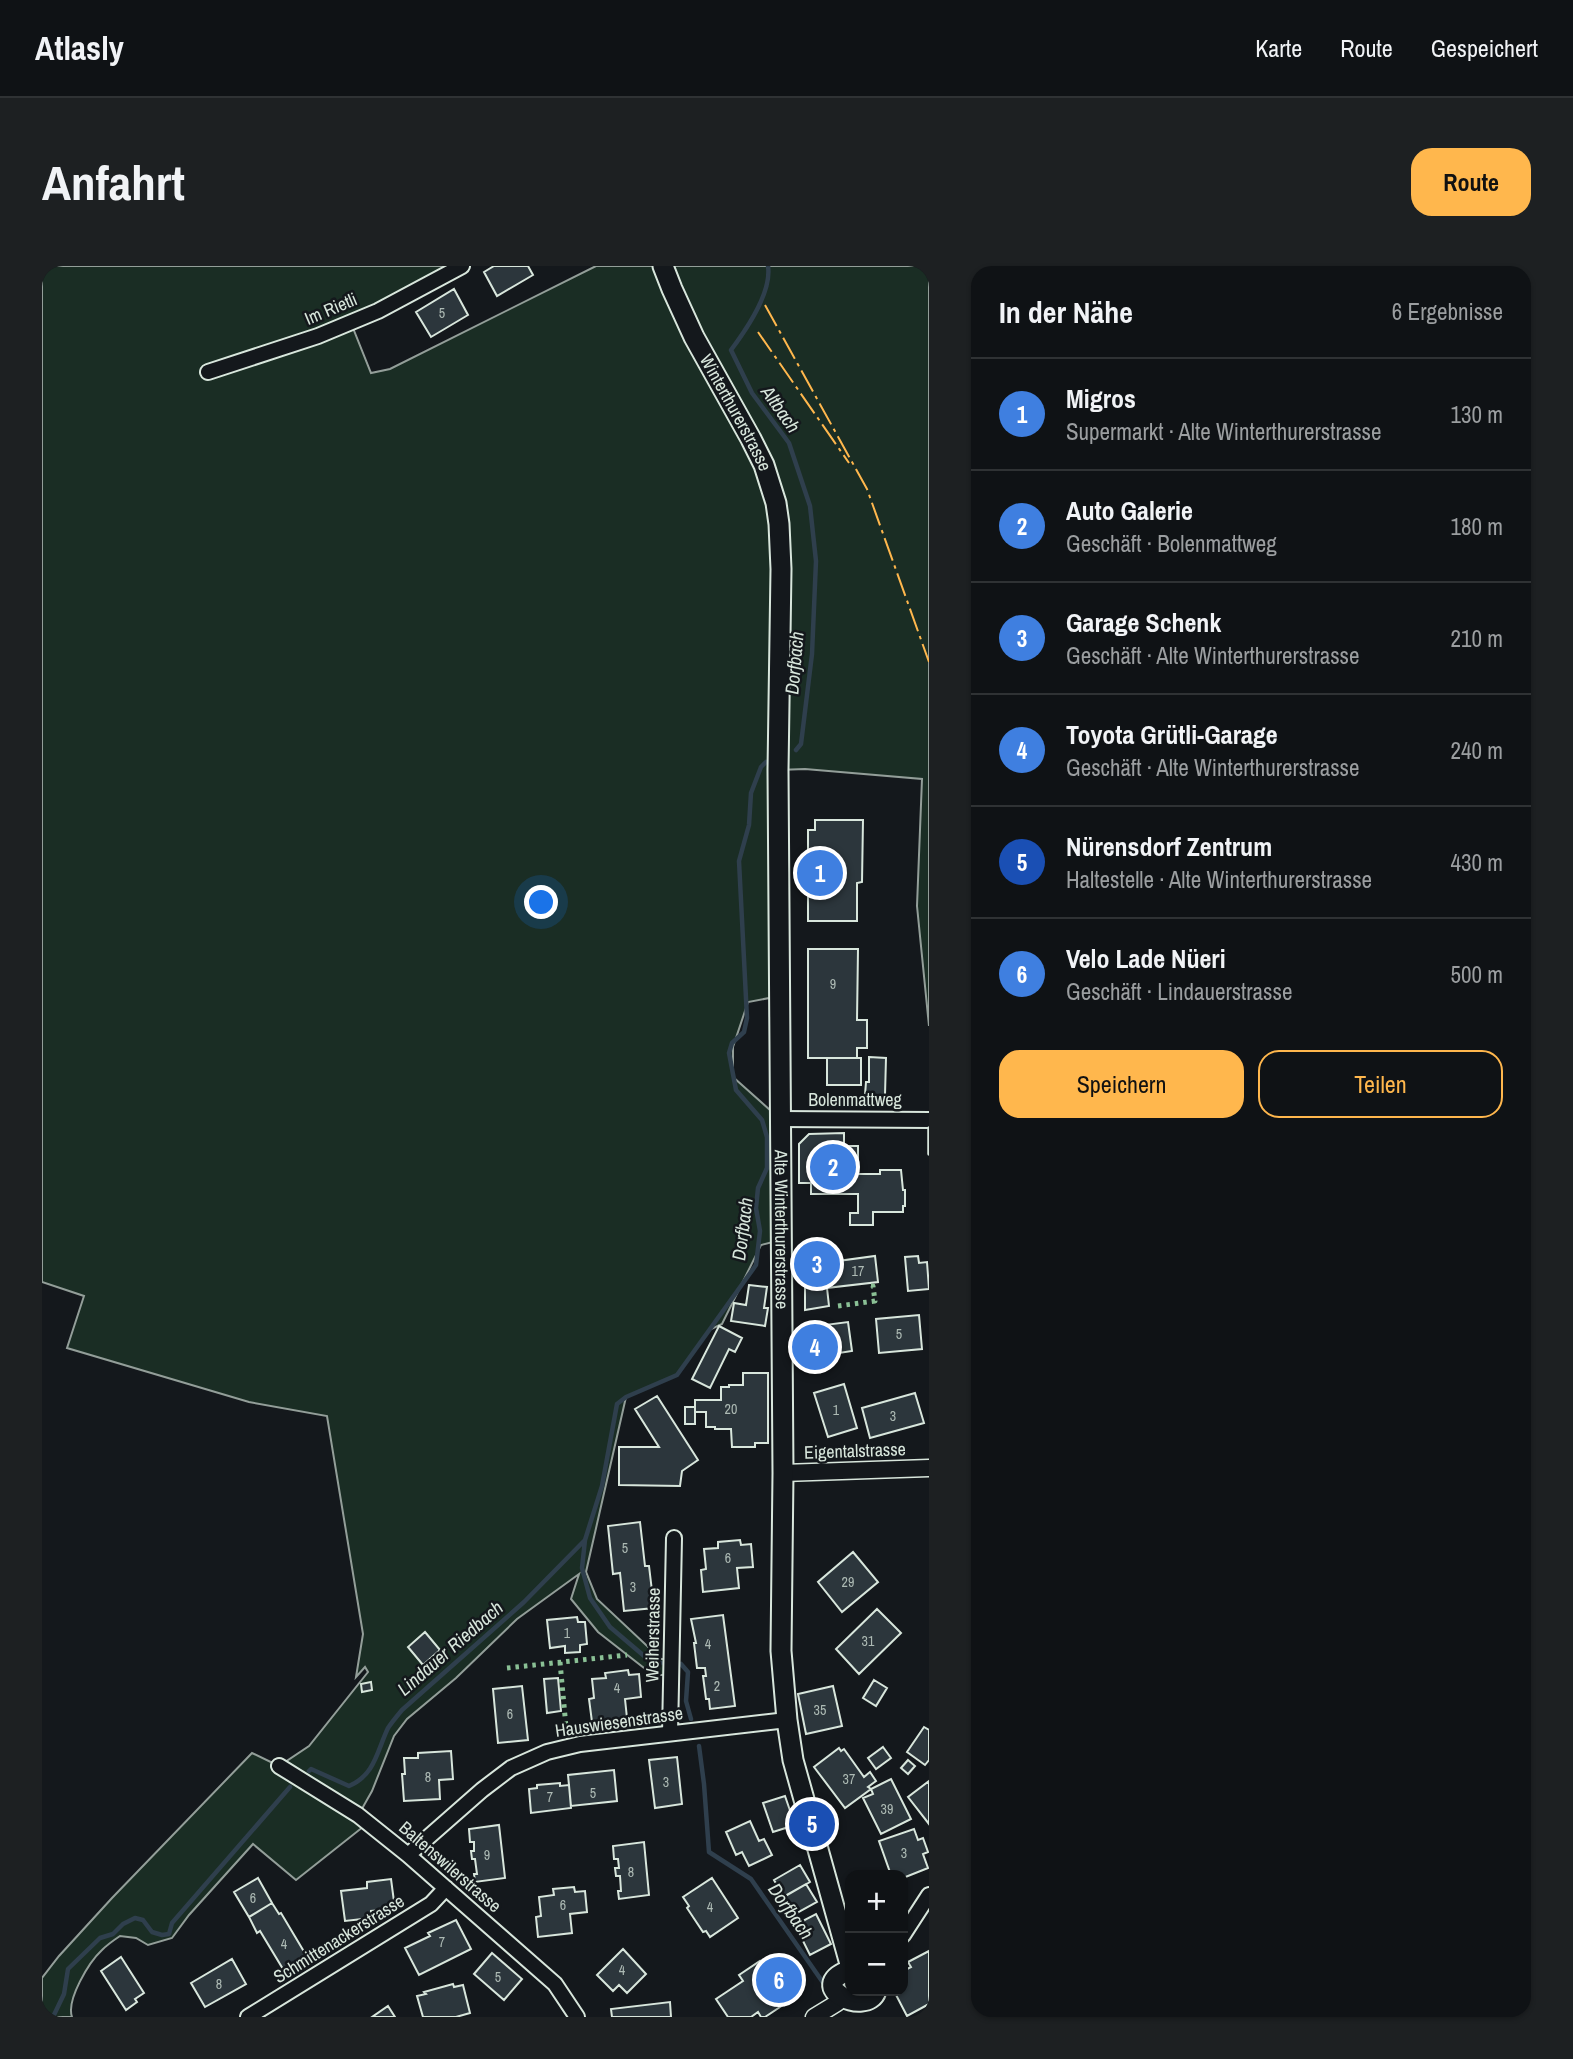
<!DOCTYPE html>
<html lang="de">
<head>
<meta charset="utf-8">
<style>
	body { margin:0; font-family:"Archivo Narrow",sans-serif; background:#1d2022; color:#f1f3f6 }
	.controls { position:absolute; right:21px; bottom:21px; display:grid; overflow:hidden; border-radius:14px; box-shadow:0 2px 5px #0004 }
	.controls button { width:63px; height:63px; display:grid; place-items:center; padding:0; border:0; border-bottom:2px solid #2f3234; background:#0f1215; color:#f1f3f6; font:35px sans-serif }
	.you { position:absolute; left:500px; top:637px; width:24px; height:24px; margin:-18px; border:5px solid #fff; border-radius:50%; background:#1a73e8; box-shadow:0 0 0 10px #1a73e833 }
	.badge { display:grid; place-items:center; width:46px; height:46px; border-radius:50%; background:#ffb74d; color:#fff; font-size:23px; font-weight:700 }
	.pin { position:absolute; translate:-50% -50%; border:4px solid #fff; box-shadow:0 2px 7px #0006 }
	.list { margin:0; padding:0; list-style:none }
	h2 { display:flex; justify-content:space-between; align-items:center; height:91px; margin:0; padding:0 28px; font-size:30px }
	h2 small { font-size:23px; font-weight:400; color:#9b9ea0 }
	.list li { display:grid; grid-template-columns:46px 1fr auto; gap:21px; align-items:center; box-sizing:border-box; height:112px; padding:0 28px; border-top:2px solid #2f3234 }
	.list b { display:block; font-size:26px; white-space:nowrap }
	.list p { margin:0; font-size:23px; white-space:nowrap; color:#9b9ea0 }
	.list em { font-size:23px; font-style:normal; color:#9b9ea0 }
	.actions { display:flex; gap:14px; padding:21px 28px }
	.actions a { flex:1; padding:16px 0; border:2px solid #ffb74d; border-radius:21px; text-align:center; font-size:24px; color:#ffb74d }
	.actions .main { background:#ffb74d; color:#111 }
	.map { position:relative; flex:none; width:887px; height:1751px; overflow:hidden; border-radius:21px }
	header { display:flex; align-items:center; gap:42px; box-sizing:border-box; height:98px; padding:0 35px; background:#0f1215; border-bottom:2px solid #2f3234 }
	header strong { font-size:33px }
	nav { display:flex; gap:38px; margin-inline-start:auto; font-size:24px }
	.intro { display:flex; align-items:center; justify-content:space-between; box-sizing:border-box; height:168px; padding:0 42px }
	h1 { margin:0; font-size:49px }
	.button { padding:18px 32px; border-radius:21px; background:#ffb74d; color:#111; font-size:24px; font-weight:700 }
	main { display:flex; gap:42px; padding:0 42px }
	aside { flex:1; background:#0f1215; border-radius:21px; box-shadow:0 2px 5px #0004 }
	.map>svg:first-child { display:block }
</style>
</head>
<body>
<header>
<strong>Atlasly</strong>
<nav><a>Karte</a><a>Route</a><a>Gespeichert</a></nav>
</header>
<div class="intro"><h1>Anfahrt</h1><a class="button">Route</a></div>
<main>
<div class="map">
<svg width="887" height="1751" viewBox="0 0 887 1751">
	<rect width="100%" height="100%" fill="#14181c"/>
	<path fill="#1a2d24" stroke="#939e99" stroke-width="2" d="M0 0H405L307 52 329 107 348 103 554 0H887V760L875 640 880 513 763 503 736 504 738 730 706 736 691 781V811L738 853 739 974 719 979 680 1058 667 1064 635 1109 584 1131 544 1306 555 1333 619 1393H623V1409H611L556 1366 529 1333 537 1308 475 1353 414 1412 365 1453 352 1470 330 1525 317 1548 326 1557 254 1614 211 1578 147 1649 130 1672 106 1679 94 1672 78 1670C72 1674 65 1679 60 1684 47 1696 24 1734 30 1751H0V1712L17 1690 70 1632 210 1487 237 1500 267 1480 326 1406 323 1401 314 1411 321 1368 285 1150 207 1136 25 1082 42 1030 0 1016Z"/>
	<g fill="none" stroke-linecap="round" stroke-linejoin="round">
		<path stroke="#2f3f4d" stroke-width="4.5" d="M726 0C730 26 704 64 689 84L710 127 747 177 768 240 774 295 770 388 759 478 754 484
			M619 1397 608 1395 568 1361 548 1332 540 1302 543 1274 560 1220 575 1138 584 1131 635 1109 714 999 718 965 714 942 716 922 725 902V871L720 854 694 824 687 787 690 777 702 766 705 752 697 595 707 559 709 527 719 501 724 496
			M639 1398 646 1406 644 1435 649 1453
			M657 1480 662 1518 667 1586 709 1613 782 1718
			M267 1505 269 1503 307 1520C333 1509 335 1485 346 1462 350 1456 355 1450 360 1444L482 1336 543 1274
			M11 1751 22 1728 26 1703 58 1672 71 1668 81 1658 93 1652 101 1654 110 1666 120 1669 127 1668 130 1657 248 1521"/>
	</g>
	<path fill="#2c363c" stroke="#d8e6dc" stroke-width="2" d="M452 0H486L491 9 455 30 442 6Z
		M412 23 426 49 389 71 374 46Z
		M773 554H821L820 616 815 617V655H766V564H773Z
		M766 683H816L815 754H825V782H815V792H766Z
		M827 791 844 792 843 829H823L824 816H827Z
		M785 792H819V819H785Z
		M802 867V880H816V908H838V904H859L861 924H863V940H861V946H831V959H808V947H816V928H769V917H757V878L767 868Z
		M779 981 781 997 833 990 836 1016 785 1022 787 1040 763 1044V984Z
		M876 990 877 997 885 996 887 1023 866 1025 863 991Z
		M707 1019 725 1021 722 1042H726L723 1060 689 1055 692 1037 704 1039Z
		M877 1049 880 1083 837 1087 834 1053Z
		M806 1056 810 1085 771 1091 767 1061Z
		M677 1060 700 1072 693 1086 687 1083 668 1122 650 1113Z
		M701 1107H726V1177H713V1181H690L689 1163H673V1161H664V1146H653V1134H679V1121H687V1119H701Z
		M802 1118 815 1162 786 1171 772 1127Z
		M873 1127 882 1157 828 1172 820 1142Z
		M615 1130 656 1194 640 1205 638 1220 577 1219V1181H617L593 1143Z
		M643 1141H653V1158H643Z
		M598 1256 603 1300H607L612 1342 582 1345 578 1307 571 1308 566 1260Z
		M698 1274 699 1279 709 1278 711 1301 695 1302 697 1322 661 1326 659 1304 664 1303 662 1283 676 1282V1276Z
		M811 1286 836 1316 800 1346 776 1316Z
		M835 1343 859 1367 817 1408 794 1383Z
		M681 1349 693 1440 668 1443 667 1433H664L661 1410H664L663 1402H655L652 1377H654L649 1353Z
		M535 1351 536 1356H543L545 1378 538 1379V1386L523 1387V1380L508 1382 505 1354Z
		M383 1366 398 1384 381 1399 366 1381Z
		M586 1404 587 1409 597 1408 599 1431 583 1433 585 1452 550 1456 547 1433 552 1432 550 1413 564 1412 563 1407Z
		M516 1412 519 1445 505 1447 502 1413Z
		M832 1414 845 1422 834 1440 821 1432Z
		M329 1416 330 1424 320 1426 319 1418Z
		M480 1420 486 1474 456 1477 451 1423Z
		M791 1420 800 1460 764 1468 756 1428Z
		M882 1461 887 1464V1494L883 1499 865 1486Z
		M841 1481 849 1492 834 1503 826 1492Z
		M797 1482 799 1485 802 1483 822 1511 828 1506 834 1515 826 1521 829 1523 803 1542 772 1501Z
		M409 1485 411 1513 397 1514 398 1533 362 1535 360 1508H363L362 1492H376V1487Z
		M635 1491 640 1538 613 1542 607 1494Z
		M866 1494 873 1500 866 1508 859 1502Z
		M572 1504 575 1535 529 1540 526 1509Z
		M849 1513 869 1553 839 1568 821 1532 831 1528 829 1523Z
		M887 1515V1558L866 1531Z
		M518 1517V1520L527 1519 529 1542 489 1547 487 1523 495 1522V1519Z
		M743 1530 753 1559 731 1566 721 1537Z
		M708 1555 717 1575 722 1573 730 1589 707 1600 700 1586 694 1589 684 1566Z
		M457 1559 463 1612 433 1616 432 1608H435L433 1593H430L429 1585H432V1576H428L427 1563Z
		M872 1563 876 1574 881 1572 886 1586 881 1588 886 1602 861 1612V1609H849L837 1575Z
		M602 1576 607 1629 577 1633 576 1625H579L578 1610H574L573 1602H577L576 1593H572L571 1580Z
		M758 1599 768 1616 742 1631 732 1614Z
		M216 1612 230 1637 207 1651 192 1626Z
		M670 1612 696 1652 668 1671 664 1665 661 1666 645 1642 647 1640 641 1631Z
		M349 1613 353 1643 329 1645V1652L303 1655 299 1625 325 1622V1616Z
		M764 1618 775 1636 746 1652 736 1634Z
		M532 1621 533 1626 543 1625 545 1646 528 1648 530 1667 496 1671 494 1651 499 1650 497 1631 512 1629 511 1623Z
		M230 1637 237 1648 239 1647 264 1689 241 1703 218 1665 215 1667 207 1651Z
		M774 1648 789 1678 768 1689 753 1659Z
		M414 1654 429 1683 377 1709 363 1682 388 1670 386 1667Z
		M581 1683 604 1708 585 1727 577 1719 571 1725 555 1709Z
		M887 1685V1738L865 1750 852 1725H861V1705L869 1701 866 1696Z
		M450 1687 480 1713 462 1734 432 1708Z
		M79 1691 102 1727 93 1733 95 1736 84 1744 59 1705Z
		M737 1691 756 1720 746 1727 750 1733 723 1751H719L716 1746 709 1751H686L674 1733 701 1715 697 1709 718 1695 722 1701Z
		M190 1693 204 1718 163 1741 149 1717Z
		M411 1718 412 1721 421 1719 428 1747 414 1751H381L375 1730 384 1728 382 1726Z
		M628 1736 629 1751H570L569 1743Z
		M346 1740 353 1751H330Z"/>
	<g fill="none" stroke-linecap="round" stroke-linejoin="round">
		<g stroke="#d8e6dc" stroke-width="18">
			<path id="minor" d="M166 106 276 70 336 45 420 0
				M738 853 887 854
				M628 1467 632 1272
				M237 1500 316 1549 366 1589 513 1718 535 1751
				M366 1589 440 1524 469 1502 505 1486 538 1478 745 1454
				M861 1669 887 1629
				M206 1751 389 1638 404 1622"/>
		</g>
		<g stroke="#d8e6dc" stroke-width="19">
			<path id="tertiary" d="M741 1207 887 1202
				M772 1751 795 1737"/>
		</g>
		<g stroke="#d8e6dc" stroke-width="23">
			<g id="secondary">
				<path id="s1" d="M621 0 630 23 652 71 709 173 722 199 734 237 737 258 739 303 736 504 741 1207 739 1385 745 1454 751 1494 808 1698"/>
				<path d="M808 1704C760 1721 826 1751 834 1725"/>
			</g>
		</g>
		<use href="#minor" stroke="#14181c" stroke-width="14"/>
		<use href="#tertiary" stroke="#14181c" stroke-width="16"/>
		<use href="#secondary" stroke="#14181c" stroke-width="19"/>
		<path stroke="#8ac095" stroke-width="5" stroke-dasharray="3.5 5" stroke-linecap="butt" d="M796 1040 833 1035 831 1020H827
			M518 1396 524 1461
			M465 1402 585 1389"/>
		<path stroke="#d8e6dc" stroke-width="3.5" d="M887 862V888"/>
		<path stroke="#ffb74d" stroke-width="2" stroke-dasharray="24 5 3.5 5" stroke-linecap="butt" d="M723 39 825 223 887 396
			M716 66 807 197"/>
	</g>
	<g text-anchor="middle" stroke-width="5" stroke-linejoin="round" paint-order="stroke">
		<g font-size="14" fill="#adbab4">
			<text x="400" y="52">5</text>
			<text x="791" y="723">9</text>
			<text x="816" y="1010">17</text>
			<text x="857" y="1073">5</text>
			<text x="689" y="1148">20</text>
			<text x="794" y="1149">1</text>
			<text x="851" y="1155">3</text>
			<text x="583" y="1287">5</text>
			<text x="686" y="1297">6</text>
			<text x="806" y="1321">29</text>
			<text x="591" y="1326">3</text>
			<text x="525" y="1372">1</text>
			<text x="826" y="1380">31</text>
			<text x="666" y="1383">4</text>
			<text x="675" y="1425">2</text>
			<text x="575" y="1427">4</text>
			<text x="778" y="1449">35</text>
			<text x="468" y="1453">6</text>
			<text x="386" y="1516">8</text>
			<text x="807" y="1518">37</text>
			<text x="624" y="1521">3</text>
			<text x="551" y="1532">5</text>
			<text x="508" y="1536">7</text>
			<text x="845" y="1548">39</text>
			<text x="862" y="1592">3</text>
			<text x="445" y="1594">9</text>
			<text x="589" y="1611">8</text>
			<text x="211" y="1637">6</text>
			<text x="521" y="1644">6</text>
			<text x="668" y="1646">4</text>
			<text x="400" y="1681">7</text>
			<text x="242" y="1683">4</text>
			<text x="580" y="1709">4</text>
			<text x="456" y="1716">5</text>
			<text x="177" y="1723">8</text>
		</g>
		<g font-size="18" fill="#d8e6dc" stroke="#14181c">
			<text transform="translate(289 43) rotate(-23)" y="6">Im Rietli</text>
			<text dy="6" stroke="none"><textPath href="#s1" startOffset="164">Winterthurerstrasse</textPath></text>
			<text x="813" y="840">Bolenmattweg</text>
			<text dy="6" stroke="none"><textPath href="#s1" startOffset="990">Alte Winterthurerstrasse</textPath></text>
			<text transform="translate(813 1185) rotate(-2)" y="6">Eigentalstrasse</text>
			<text transform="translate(611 1369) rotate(-89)" y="6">Weiherstrasse</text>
			<text transform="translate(577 1456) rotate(-8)" y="6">Hauswiesenstrasse</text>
			<text transform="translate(408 1601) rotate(41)" y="6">Baltenswilerstrasse</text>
			<text transform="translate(297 1673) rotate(-32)" y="6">Schmittenackerstrasse</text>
		</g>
		<g font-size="19" font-style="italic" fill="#d8e6dc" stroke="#14181c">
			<text transform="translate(739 143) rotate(55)" y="7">Altbach</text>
			<text transform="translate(752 397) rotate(-85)" y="7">Dorfbach</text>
			<text transform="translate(700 963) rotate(-83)" y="7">Dorfbach</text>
			<text transform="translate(408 1382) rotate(-41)" y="7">Lindauer Riedbach</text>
			<text transform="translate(749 1645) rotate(55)" y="7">Dorfbach</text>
		</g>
	</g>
</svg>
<div class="controls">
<button>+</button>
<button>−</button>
</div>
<div class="you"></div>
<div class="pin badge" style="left:778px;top:607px;background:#3f7fe0">1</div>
<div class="pin badge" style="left:791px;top:901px;background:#3f7fe0">2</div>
<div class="pin badge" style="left:775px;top:998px;background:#3f7fe0">3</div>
<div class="pin badge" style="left:773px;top:1081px;background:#3f7fe0">4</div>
<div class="pin badge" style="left:770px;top:1558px;background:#1a4fb4">5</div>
<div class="pin badge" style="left:737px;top:1714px;background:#3f7fe0">6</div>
</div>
<aside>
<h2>In der Nähe<small>6 Ergebnisse</small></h2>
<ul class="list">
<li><span class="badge" style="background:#3f7fe0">1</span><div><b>Migros</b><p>Supermarkt · Alte Winterthurerstrasse</p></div><em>130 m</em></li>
<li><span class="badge" style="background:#3f7fe0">2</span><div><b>Auto Galerie</b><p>Geschäft · Bolenmattweg</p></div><em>180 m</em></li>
<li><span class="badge" style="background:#3f7fe0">3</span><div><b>Garage Schenk</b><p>Geschäft · Alte Winterthurerstrasse</p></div><em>210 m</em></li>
<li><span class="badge" style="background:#3f7fe0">4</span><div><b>Toyota Grütli-Garage</b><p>Geschäft · Alte Winterthurerstrasse</p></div><em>240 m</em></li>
<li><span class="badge" style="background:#1a4fb4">5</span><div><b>Nürensdorf Zentrum</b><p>Haltestelle · Alte Winterthurerstrasse</p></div><em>430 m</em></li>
<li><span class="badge" style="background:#3f7fe0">6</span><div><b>Velo Lade Nüeri</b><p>Geschäft · Lindauerstrasse</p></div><em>500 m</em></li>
</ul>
<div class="actions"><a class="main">Speichern</a><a>Teilen</a></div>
</aside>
</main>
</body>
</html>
